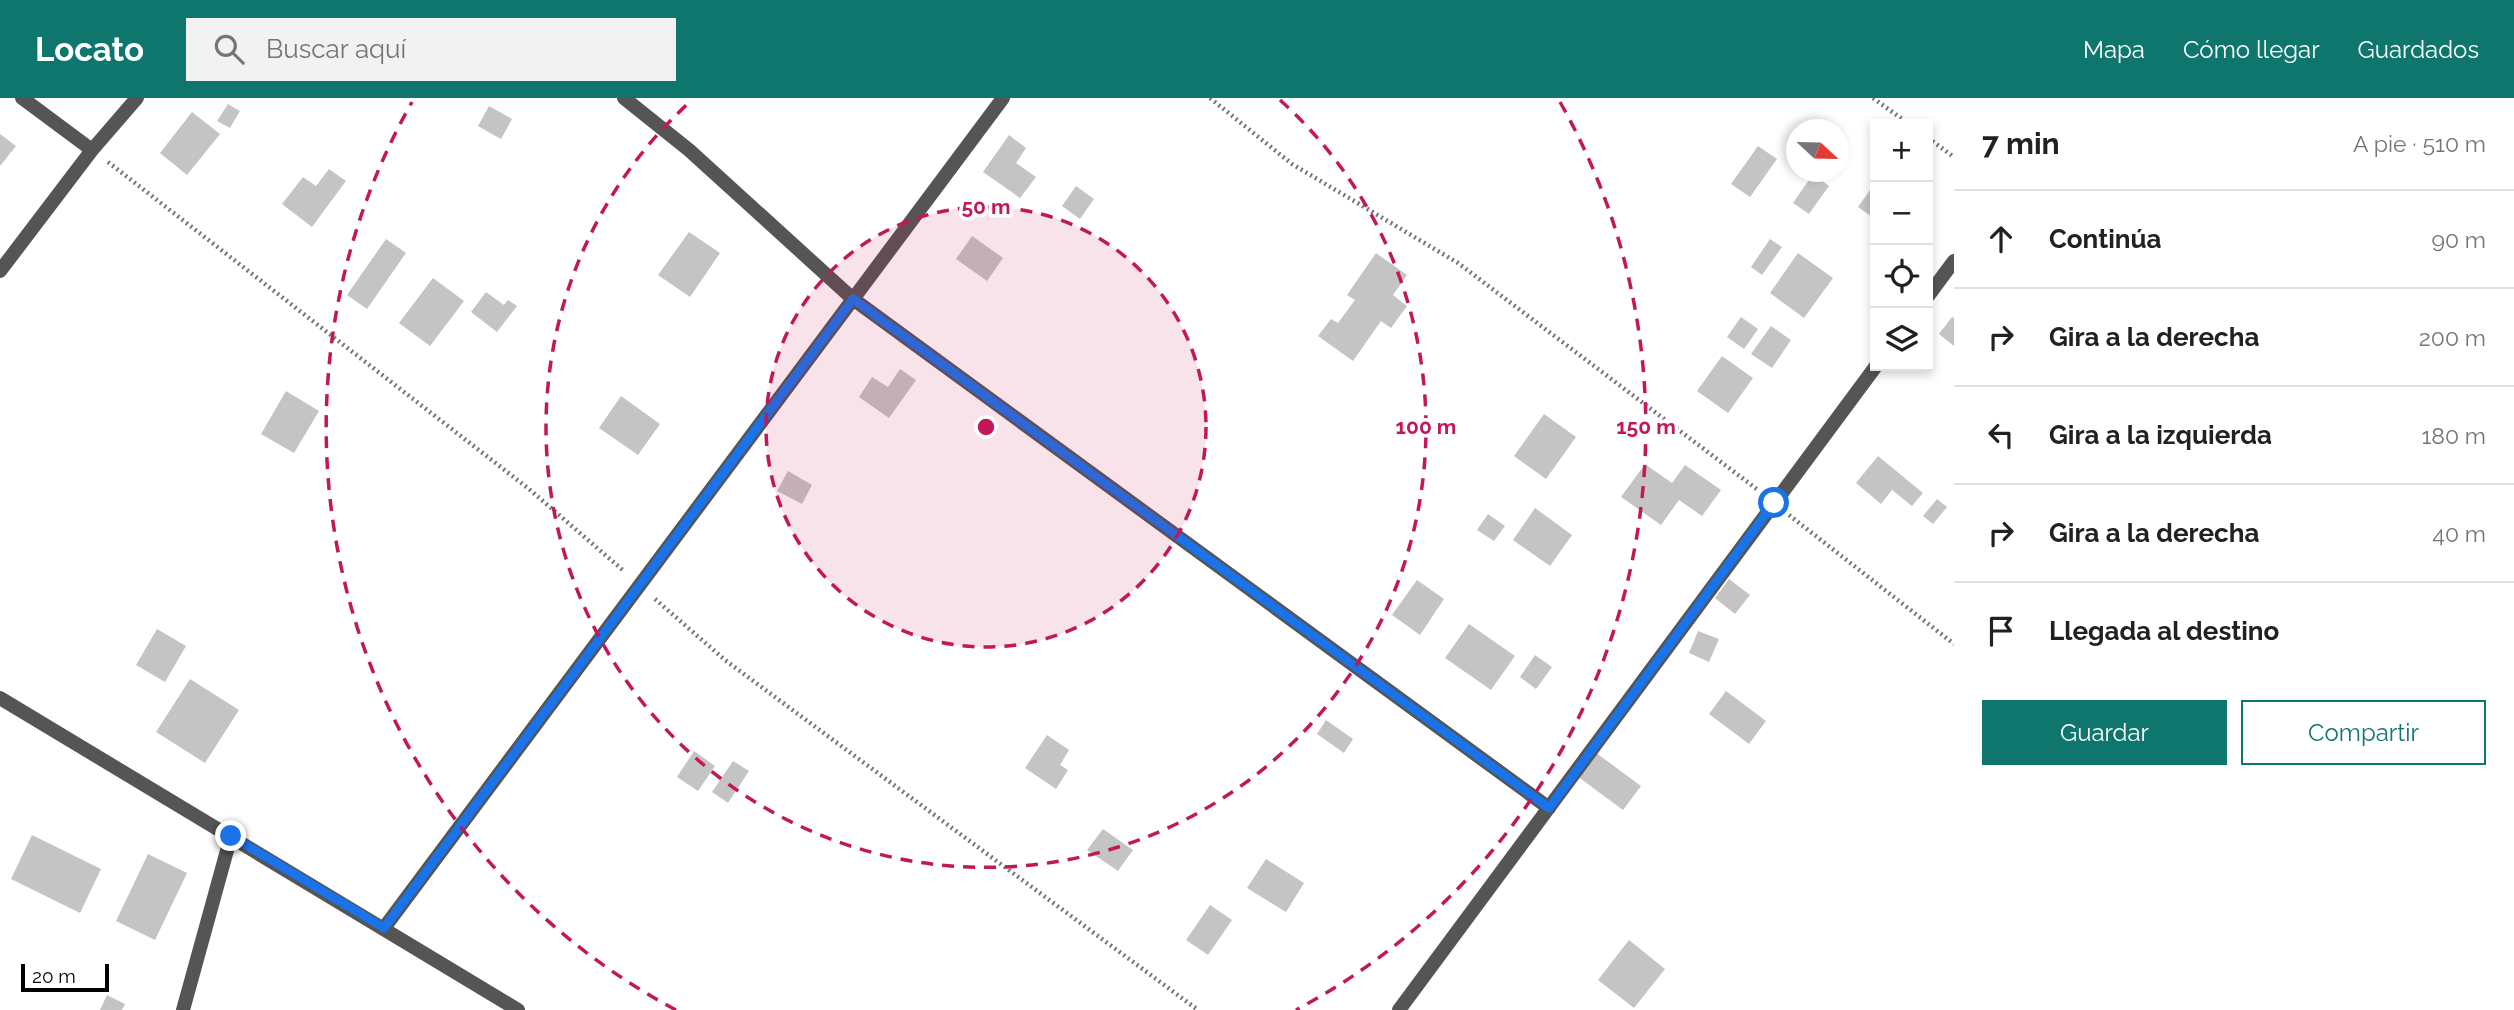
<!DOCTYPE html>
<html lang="es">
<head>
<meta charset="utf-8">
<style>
	body { margin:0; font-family:Raleway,sans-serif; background:#f2f2f2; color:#202124 }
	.controls { position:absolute; right:21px; top:21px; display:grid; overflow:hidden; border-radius:0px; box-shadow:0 4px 10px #0003 }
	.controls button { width:63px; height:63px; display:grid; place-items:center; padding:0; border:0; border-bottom:2px solid #e0e0e0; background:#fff; color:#202124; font:35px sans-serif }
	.compass { position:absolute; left:1786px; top:21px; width:63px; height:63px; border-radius:50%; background:#fff; box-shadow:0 4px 10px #0003; rotate:112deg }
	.scale { position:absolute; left:21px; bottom:18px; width:88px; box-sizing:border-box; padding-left:7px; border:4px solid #000; border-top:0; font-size:19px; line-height:24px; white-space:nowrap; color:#000; -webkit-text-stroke:5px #fff; paint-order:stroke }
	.stop { position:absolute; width:21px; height:21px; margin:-16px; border:5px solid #1a73e8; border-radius:50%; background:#fff }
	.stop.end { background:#1a73e8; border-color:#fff; box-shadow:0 2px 7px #0008 }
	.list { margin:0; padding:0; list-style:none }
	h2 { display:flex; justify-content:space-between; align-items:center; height:91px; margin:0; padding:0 28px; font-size:30px }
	h2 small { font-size:23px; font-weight:400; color:#757577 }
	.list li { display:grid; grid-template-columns:46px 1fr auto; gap:21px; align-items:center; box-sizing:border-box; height:98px; padding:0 28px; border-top:2px solid #e0e0e0 }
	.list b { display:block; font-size:26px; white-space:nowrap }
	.list em { font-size:23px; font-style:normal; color:#757577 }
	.actions { display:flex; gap:14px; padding:21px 28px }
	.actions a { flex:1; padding:16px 0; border:2px solid #0f766e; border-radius:0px; text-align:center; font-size:24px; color:#0f766e }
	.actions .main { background:#0f766e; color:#fff }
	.icon { flex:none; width:38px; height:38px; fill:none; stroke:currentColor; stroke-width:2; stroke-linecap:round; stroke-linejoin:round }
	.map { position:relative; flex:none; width:1954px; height:912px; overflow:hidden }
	header { display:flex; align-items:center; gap:42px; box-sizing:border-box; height:98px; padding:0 35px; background:#0f766e; color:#fff }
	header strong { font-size:33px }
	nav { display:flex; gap:38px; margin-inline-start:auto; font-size:24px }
	.search { width:490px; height:63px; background:#f2f2f2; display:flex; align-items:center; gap:18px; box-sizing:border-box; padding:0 24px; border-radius:0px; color:#757577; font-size:26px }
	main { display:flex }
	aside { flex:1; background:#fff }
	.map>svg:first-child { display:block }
</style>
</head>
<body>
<header>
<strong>Locato</strong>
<div class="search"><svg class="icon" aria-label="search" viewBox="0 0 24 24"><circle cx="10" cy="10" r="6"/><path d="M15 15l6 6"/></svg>Buscar aquí</div>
<nav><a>Mapa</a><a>Cómo llegar</a><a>Guardados</a></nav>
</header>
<main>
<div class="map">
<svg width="1954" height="912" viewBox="0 0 1954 912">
	<rect width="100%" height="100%" fill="#fff"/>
	<path fill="#c4c4c4" d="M228 6 240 13 230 30 217 23Z
		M489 8 512 21 501 41 478 28Z
		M192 14 220 36 187 77 160 55Z
		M0 36 16 48 0 68Z
		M1009 37 1026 50 1016 65 1036 79 1020 100 983 74Z
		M1758 48 1777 61 1750 99 1731 86Z
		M329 71 346 83 312 129 282 106 303 79 316 88Z
		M1813 76 1829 88 1809 116 1793 105Z
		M1875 85V121L1858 109Z
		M1076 88 1094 101 1080 121 1062 108Z
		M689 134 720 155 690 199 658 177Z
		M972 138 1003 160 987 183 956 161Z
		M386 141 406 155 367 211 347 197Z
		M1770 141 1782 149 1762 177 1751 169Z
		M1376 155 1407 177 1393 197 1407 208 1391 230 1381 223 1353 263 1318 238 1331 221 1338 225 1355 202 1347 197Z
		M1798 155 1833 180 1804 220 1770 195Z
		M433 180 464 203 430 248 399 225Z
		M486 194 504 207 508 202 517 208 497 234 471 214Z
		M1741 219 1758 231 1744 251 1727 239Z
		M1952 219 1954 220V248L1939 236Z
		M1771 228 1791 242 1772 270 1751 256Z
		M1722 258 1753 280 1728 315 1697 293Z
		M900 271 916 282 889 320 859 299 872 279 888 289Z
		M286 293 319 313 294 355 261 336Z
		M621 298 660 326 638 357 599 330Z
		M1544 316 1576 339 1546 381 1514 358Z
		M1878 358 1923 395 1912 408 1892 392 1881 406 1856 385Z
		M1645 366 1672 385 1685 367 1721 392 1702 418 1679 402 1661 427 1621 399Z
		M788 373 812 387 802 406 777 393Z
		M1937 401 1947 409 1933 426 1923 418Z
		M1535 410 1572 437 1550 468 1513 442Z
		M1488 416 1505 428 1494 443 1477 432Z
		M1729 481 1750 497 1735 516 1715 500Z
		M1417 482 1444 501 1420 537 1392 517Z
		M1469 526 1515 558 1491 592 1445 560Z
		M157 531 186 548 165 584 136 567Z
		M1698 533 1719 541 1709 564 1689 555Z
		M1535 557 1552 569 1536 591 1520 579Z
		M190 581 239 612 205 665 156 634Z
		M1726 593 1766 623 1749 646 1709 616Z
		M1326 622 1353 641 1344 655 1317 636Z
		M1047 637 1069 652 1060 667 1068 672 1056 691 1025 670Z
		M694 653 715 668 698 693 677 679Z
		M1595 654 1641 688 1623 712 1577 678Z
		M733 663 749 673 728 705 712 694Z
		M1103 731 1133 752 1118 773 1087 752Z
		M32 737 101 771 80 815 11 781Z
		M148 756 187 775 155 842 116 823Z
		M1266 761 1304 785 1286 814 1247 790Z
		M1210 807 1232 822 1208 857 1186 842Z
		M1629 842 1665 871 1634 910 1598 882Z
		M107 897 125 906 122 912H100Z"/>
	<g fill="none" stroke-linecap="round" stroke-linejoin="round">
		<path stroke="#777" stroke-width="4.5" stroke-dasharray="2 3.5" stroke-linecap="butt" d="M1210 0 1292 66 1458 165 1758 392
			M1873 0 1909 26
			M1928 40 1954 59
			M108 64 529 391 625 474
			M1789 417 1954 546
			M655 501 725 562 1198 912"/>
		<path stroke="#555" stroke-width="14" d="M22 0 92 52
			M624 0 689 52 853 201 1549 710
			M0 173 92 52 137 0
			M1928 198 1954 163
			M384 830 1003 0
			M183 912 231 738
			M1399 912 1876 268"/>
		<path stroke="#555" stroke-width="14" d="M0 600 518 912"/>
	</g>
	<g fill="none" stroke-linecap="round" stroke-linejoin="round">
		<path stroke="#1a73e8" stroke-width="9" d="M231 738 384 830 853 201 1549 710 1774 405"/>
	</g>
	<circle cx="986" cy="329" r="220" fill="#c2185b" fill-opacity=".12"/>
	<g fill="none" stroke="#c2185b" stroke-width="3.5" stroke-dasharray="12 9">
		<circle cx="986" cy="329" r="220"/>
		<path d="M1280 2A440 440 0 1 1 692 2"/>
		<path d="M676 912A660 660 0 0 1 412 4M1560 4A660 660 0 0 1 1296 912"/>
	</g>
	<circle cx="986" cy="329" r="10" fill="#c2185b" stroke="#fff" stroke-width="3.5"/>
	<g font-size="21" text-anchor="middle" font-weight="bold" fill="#c2185b" stroke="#fff" stroke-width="7" stroke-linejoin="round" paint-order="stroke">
		<text x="986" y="116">50 m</text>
		<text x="1426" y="336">100 m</text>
		<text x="1646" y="336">150 m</text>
	</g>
</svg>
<div class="controls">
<button>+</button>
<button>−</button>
<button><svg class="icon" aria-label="locate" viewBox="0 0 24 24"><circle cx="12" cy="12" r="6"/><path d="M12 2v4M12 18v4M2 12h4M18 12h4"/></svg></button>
<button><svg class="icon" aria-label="layers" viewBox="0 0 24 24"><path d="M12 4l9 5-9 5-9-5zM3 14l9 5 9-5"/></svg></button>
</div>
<svg class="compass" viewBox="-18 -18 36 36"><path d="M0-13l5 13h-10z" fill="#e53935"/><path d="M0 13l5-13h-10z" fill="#757577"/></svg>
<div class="scale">20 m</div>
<div class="stop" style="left:1774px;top:405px"></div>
<div class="stop end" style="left:231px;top:738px"></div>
</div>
<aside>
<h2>7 min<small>A pie · 510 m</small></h2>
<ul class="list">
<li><svg class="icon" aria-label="ahead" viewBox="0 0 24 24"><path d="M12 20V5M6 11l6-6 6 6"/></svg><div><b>Continúa</b></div><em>90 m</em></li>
<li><svg class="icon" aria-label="right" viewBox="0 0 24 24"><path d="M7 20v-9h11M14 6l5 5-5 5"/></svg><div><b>Gira a la derecha</b></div><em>200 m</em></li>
<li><svg class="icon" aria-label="left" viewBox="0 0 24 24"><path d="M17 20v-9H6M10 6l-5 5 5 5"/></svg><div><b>Gira a la izquierda</b></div><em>180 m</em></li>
<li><svg class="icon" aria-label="right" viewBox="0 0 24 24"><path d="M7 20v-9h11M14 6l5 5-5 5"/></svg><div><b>Gira a la derecha</b></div><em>40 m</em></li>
<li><svg class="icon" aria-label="arrive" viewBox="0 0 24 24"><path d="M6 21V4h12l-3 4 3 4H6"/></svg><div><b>Llegada al destino</b></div></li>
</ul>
<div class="actions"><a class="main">Guardar</a><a>Compartir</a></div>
</aside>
</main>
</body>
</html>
